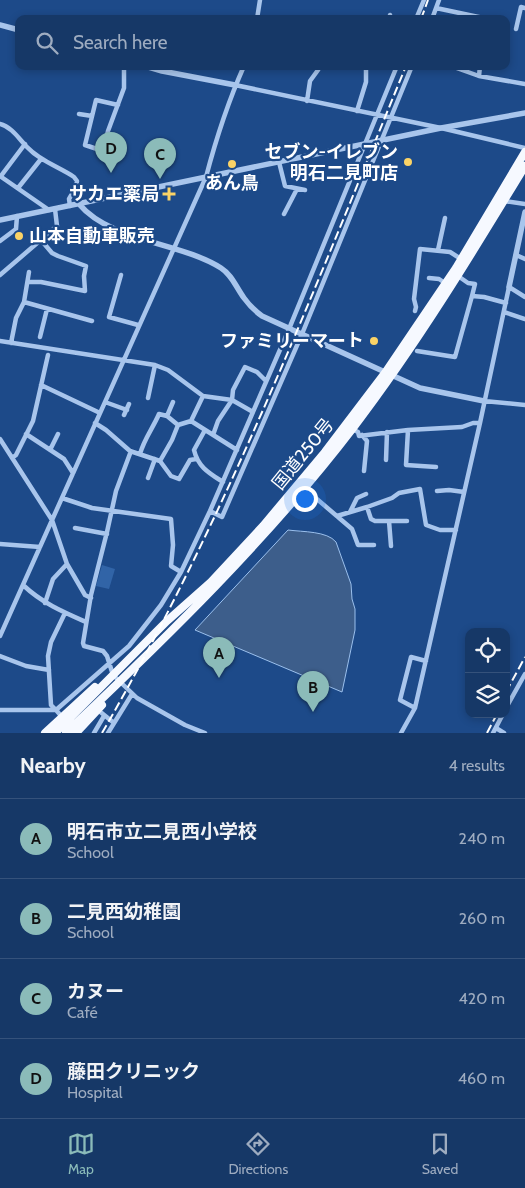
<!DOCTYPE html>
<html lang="en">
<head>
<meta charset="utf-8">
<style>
	body { margin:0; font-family:Cabin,"Noto Sans JP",sans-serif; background:#234370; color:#f1f3f6 }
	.controls { position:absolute; right:15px; bottom:15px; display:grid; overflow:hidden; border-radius:10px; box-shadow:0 2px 8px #0003 }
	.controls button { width:45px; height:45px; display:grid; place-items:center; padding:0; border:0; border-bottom:1px solid #35527b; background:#163867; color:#f1f3f6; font:25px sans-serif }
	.you { position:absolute; left:304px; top:498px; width:18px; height:18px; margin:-12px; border:4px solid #fff; border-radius:50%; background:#1a73e8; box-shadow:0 0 0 8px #1a73e833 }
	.badge { display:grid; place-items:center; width:32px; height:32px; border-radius:50%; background:#8bbbb9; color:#111; font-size:16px; font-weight:700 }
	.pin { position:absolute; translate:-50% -41px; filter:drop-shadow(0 1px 2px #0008) }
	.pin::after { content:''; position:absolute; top:26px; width:18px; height:15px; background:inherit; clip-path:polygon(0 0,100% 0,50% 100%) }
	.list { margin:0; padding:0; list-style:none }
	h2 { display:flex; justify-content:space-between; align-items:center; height:65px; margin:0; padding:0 20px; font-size:21px }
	h2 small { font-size:16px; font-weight:400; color:#9eacc0 }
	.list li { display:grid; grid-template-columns:32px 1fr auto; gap:15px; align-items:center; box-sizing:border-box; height:80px; padding:0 20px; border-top:1px solid #35527b }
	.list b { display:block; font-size:19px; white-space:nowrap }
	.list p { margin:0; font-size:16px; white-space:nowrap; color:#9eacc0 }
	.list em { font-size:16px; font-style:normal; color:#9eacc0 }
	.icon { flex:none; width:28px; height:28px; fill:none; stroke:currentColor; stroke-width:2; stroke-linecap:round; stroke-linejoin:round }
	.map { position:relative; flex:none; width:525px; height:733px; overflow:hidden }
	.search { position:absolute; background:#163867; box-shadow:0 2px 8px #0003; left:15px; right:15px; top:15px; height:55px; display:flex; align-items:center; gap:12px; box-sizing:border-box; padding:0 18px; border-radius:10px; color:#9eacc0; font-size:19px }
	.sheet { height:385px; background:#163867 }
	nav { display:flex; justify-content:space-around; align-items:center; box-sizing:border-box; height:70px; border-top:1px solid #35527b; background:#163867; font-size:14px; color:#9eacc0 }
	nav a { display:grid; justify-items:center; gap:2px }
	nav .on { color:#8bbbb9 }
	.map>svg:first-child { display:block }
</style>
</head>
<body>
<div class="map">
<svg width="525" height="733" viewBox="0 0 525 733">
	<rect width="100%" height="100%" fill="#1d4a89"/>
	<path fill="#3164a7" d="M102 565 115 569 109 589 96 586Z"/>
	<path fill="#3d5e8b" stroke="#9bc0ed" d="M288 530C303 532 327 531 336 542L351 584 352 599 355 609V630L342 692 195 630Z"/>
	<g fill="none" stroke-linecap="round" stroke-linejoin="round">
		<path stroke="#a8c5ec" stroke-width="4.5" d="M436 8 488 19
			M257 19 260 0
			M389 19 390 15
			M416 19 424 0
			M432 19 439 0
			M516 29 521 7 525 8
			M451 66 479 76 525 84
			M479 76 480 66
			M235 85 441 128 525 148
			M307 101 310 81 318 70
			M357 111 366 82V66
			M79 114 92 116
			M0 124C12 127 19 139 27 147 40 161 59 167 74 177L77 181 76 187 69 199 70 206
			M103 151 108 131 124 88V66
			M112 154 85 145 96 100 118 105
			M279 162 285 186 305 190
			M0 176 49 210
			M1 176 25 144
			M18 188 41 159
			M504 201 525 204
			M284 214 297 189
			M0 241 16 229 17 216
			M438 250 445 218
			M516 255 525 259
			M0 275 57 226 55 209
			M121 275 109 317 138 325
			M458 276 468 283 475 284 472 296
			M429 278 439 279 445 283
			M28 282H41L85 291 84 276 86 266 58 256 52 253 41 240
			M24 302 92 321
			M415 311 416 307 414 299 420 249 450 252 461 259
			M504 312 525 319
			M40 337 47 309
			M0 341 155 365 168 370 203 396 232 400 253 412
			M11 343 16 318 24 302 29 272
			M417 351 455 357 472 296 484 297 506 303
			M41 385 100 413
			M148 398 155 365
			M484 401 525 405
			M105 402 127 410
			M124 415 129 404
			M167 416 173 402
			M191 421 203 396
			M95 423 106 430 130 451 160 461 171 476 179 479 190 460 196 459
			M352 429 358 432 359 436 408 430 462 427 473 423H480
			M205 430 194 450C198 467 209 473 223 482
			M408 430 406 465 436 467
			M26 434 64 459 73 473
			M213 435 218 421 232 400 233 390 245 367 257 372 266 381
			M362 435 367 441 364 471
			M0 439 52 520 67 564 85 595 91 598
			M50 450 58 434
			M131 451 116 491 107 532 91 595 83 643 84 646 103 651 107 656 113 675 137 698 185 725 205 733
			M140 454C144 439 153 428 159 414L167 416 178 425
			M12 458 16 455 33 421 48 355
			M386 460 387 432
			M160 461 172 440 178 425 191 421 237 450
			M148 478 155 459
			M304 488 352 529 358 545H374
			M437 491 449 490 464 492
			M62 498 92 508 171 519 173 545 171 566 181 572
			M367 507 371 519 375 521H407
			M210 511 222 517 302 334 412 66
			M350 512 357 498 366 494
			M337 516 367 507 392 498 399 493 420 489 426 525 440 530H456
			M389 521 391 546
			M75 528 107 534
			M0 544 40 547
			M23 585C42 603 63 612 86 622
			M45 603 53 579 67 564
			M65 613 51 642 48 656 51 705 56 710 129 646 161 605 181 572 210 511 289 329 397 66
			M0 636 206 177C216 139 228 102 244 66
			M0 656 26 666 49 670
			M415 708 400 700 411 657 426 661
			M506 708 525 674
			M0 710H56L62 717
			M98 710 114 723
			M496 728 504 733
			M94 733 104 716
			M108 733 132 694
			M401 733 415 708 480 423 509 287 525 297
			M493 733 503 714"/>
		<path stroke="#a8c5ec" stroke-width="5.5" d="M0 25 19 30
			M145 66 162 71 235 85
			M79 204C111 242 180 242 221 268 232 275 236 287 244 298 249 305 255 311 262 316L420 388 484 401
			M0 220 441 128 525 113
			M509 287 525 212"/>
		<path stroke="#f6f9ff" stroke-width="8" d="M45 733 95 687
			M55 733 167 621 211 582 263 526 325 452 385 373 456 268 525 152
			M66 733C167 637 268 539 353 428 417 344 471 255 525 166
			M76 733 102 705"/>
		<path stroke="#fff" stroke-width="2" stroke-dasharray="9 4" stroke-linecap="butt" d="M421 19 428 0
			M506 692 525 657
			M102 733C225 521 313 292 406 66
			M487 733 497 714"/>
	</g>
	<g fill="#fbd366" stroke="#1d4a89" stroke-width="2">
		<circle cx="408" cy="162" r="5"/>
		<circle cx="232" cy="164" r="5"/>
		<path d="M166.5 186.5h5v5h5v5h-5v5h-5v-5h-5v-5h5z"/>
		<circle cx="19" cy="236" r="5"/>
		<circle cx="374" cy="341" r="5"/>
	</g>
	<g text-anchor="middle" stroke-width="4.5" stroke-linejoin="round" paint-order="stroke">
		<g font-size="18" font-weight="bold" fill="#fff" stroke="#1d4a89" text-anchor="end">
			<text x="398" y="158">セブン-イレブン<tspan x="398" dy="21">明石二見町店</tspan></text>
			<text x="232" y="189" text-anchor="middle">あん鳥</text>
			<text x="159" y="200">サカエ薬局</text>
			<text x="29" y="242" text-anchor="start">山本自動車販売</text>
			<text x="364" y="347">ファミリーマート</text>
		</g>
		<g font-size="18" fill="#fff" stroke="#1d4a89">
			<text transform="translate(303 454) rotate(-51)" y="6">国道250号</text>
		</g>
	</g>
</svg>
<div class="controls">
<button><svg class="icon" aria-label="locate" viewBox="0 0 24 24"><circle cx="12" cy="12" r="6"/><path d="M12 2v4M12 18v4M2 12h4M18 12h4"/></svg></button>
<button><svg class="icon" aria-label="layers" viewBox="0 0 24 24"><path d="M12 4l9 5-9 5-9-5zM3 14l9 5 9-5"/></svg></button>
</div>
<div class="you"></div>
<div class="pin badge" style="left:219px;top:678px">A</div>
<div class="pin badge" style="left:313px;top:712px">B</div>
<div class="pin badge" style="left:160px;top:179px">C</div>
<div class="pin badge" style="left:111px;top:173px">D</div>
<div class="search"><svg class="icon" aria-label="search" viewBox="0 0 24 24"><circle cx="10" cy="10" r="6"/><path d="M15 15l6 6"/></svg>Search here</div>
</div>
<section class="sheet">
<h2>Nearby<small>4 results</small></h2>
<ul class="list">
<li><span class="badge">A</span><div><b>明石市立二見西小学校</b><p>School</p></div><em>240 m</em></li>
<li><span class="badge">B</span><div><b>二見西幼稚園</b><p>School</p></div><em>260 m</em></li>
<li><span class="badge">C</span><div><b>カヌー</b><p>Café</p></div><em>420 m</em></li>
<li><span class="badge">D</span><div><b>藤田クリニック</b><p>Hospital</p></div><em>460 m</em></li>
</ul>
</section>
<nav>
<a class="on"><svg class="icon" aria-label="map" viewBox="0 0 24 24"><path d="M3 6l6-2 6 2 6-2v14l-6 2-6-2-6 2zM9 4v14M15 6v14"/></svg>Map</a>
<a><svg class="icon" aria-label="directions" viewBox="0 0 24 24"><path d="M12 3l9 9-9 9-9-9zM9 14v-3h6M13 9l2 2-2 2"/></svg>Directions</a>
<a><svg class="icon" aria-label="saved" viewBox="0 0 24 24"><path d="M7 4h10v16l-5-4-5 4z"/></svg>Saved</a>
</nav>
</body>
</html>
